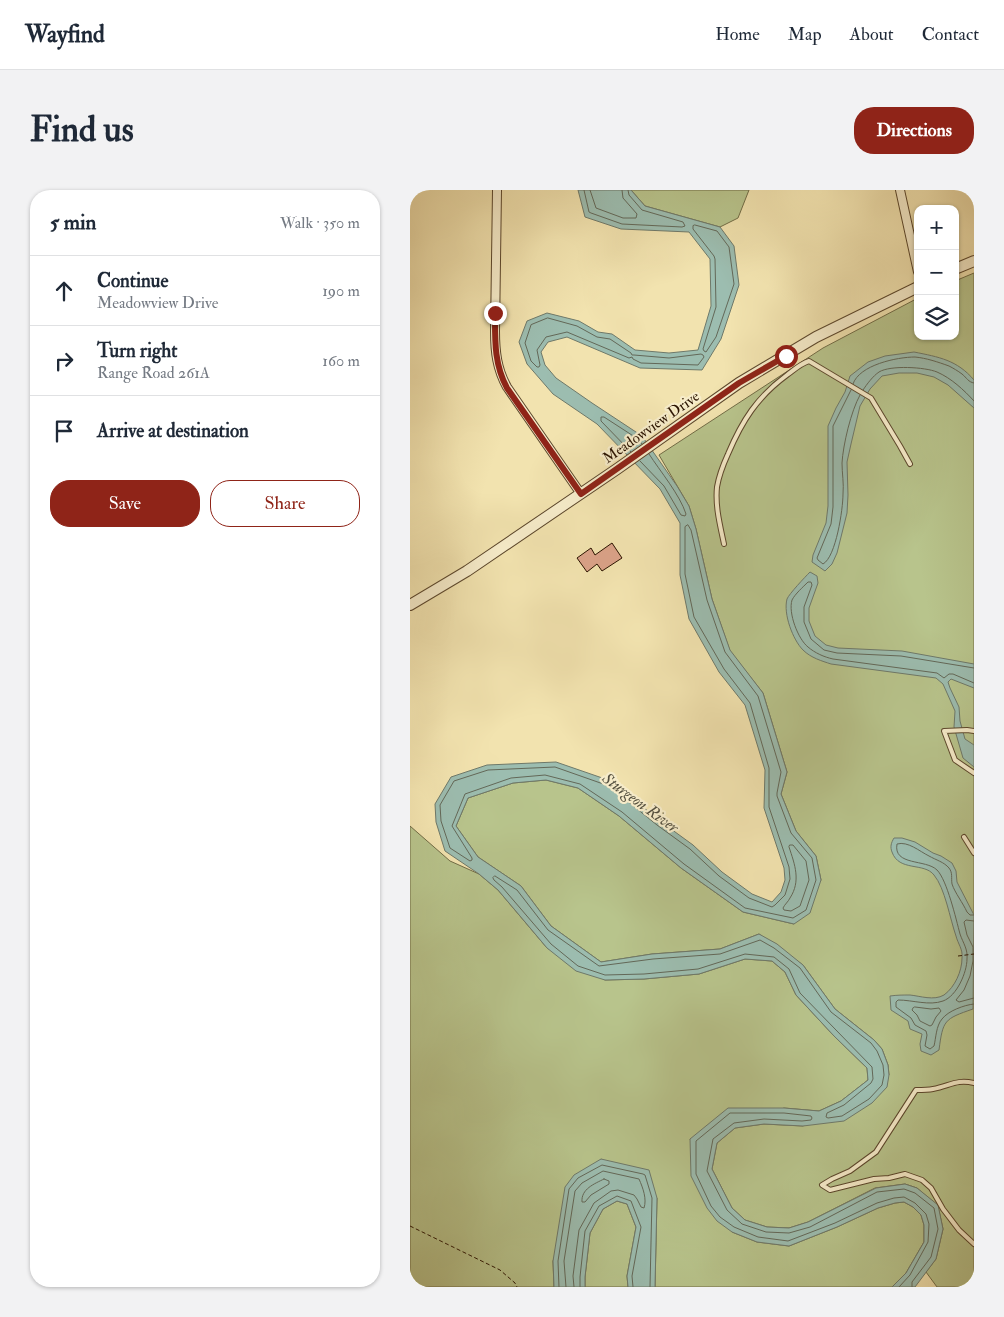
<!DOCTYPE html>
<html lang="en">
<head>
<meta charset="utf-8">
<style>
	body { margin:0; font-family:"IM FELL Double Pica",serif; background:#f2f2f3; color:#1f2937 }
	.controls { position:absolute; right:15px; top:15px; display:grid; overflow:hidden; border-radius:10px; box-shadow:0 1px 4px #0004 }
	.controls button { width:45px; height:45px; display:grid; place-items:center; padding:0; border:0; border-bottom:1px solid #e0e1e3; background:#fff; color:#1f2937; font:25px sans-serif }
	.stop { position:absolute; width:15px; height:15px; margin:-11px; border:4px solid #8f2418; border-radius:50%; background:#fff }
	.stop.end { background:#8f2418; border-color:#fff; box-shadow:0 1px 5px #0008 }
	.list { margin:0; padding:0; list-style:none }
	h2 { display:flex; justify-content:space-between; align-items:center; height:65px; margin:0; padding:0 20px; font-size:21px }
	h2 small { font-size:16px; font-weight:400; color:#747a83 }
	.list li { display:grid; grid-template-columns:32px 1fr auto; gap:15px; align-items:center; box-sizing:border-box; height:70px; padding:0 20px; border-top:1px solid #e0e1e3 }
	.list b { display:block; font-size:19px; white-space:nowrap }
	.list p { margin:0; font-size:16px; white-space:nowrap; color:#747a83 }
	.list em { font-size:16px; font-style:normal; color:#747a83 }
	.actions { display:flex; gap:10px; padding:15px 20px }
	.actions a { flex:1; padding:11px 0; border:1px solid #8f2418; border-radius:20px; text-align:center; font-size:18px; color:#8f2418 }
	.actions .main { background:#8f2418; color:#fff }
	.icon { flex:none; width:28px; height:28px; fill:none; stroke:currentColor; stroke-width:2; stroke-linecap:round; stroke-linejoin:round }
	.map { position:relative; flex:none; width:564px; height:1097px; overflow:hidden; border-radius:20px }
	header { display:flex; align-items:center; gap:30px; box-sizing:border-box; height:70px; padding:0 25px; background:#fff; border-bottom:1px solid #e0e1e3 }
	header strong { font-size:24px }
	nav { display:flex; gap:28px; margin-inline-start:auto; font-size:18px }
	.intro { display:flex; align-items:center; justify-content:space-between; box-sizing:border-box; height:120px; padding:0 30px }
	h1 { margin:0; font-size:35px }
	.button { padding:12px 22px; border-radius:20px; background:#8f2418; color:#fff; font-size:18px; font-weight:700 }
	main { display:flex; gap:30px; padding:0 30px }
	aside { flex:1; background:#fff; border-radius:20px; box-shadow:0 1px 4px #0004 }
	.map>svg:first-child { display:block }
</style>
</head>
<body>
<header>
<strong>Wayfind</strong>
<nav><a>Home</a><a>Map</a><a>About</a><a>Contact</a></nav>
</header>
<div class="intro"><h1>Find us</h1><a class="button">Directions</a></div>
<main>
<aside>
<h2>5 min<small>Walk · 350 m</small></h2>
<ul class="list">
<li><svg class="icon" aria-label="ahead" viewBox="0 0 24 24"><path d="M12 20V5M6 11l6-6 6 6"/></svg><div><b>Continue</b><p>Meadowview Drive</p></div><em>190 m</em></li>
<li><svg class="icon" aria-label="right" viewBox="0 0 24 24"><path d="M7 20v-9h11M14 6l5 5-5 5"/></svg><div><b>Turn right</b><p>Range Road 261A</p></div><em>160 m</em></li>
<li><svg class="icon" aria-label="arrive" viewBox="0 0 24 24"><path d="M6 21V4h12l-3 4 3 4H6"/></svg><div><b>Arrive at destination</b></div></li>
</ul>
<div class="actions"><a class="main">Save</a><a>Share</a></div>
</aside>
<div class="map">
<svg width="564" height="1097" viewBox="0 0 564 1097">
	<rect width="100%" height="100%" fill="#f2e3af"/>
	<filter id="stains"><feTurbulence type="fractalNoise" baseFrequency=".004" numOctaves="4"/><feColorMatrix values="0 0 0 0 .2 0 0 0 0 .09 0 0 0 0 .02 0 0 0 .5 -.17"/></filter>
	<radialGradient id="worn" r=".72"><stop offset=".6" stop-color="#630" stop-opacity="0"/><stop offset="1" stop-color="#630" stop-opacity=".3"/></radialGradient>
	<path fill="#b8c48c" stroke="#716c46" d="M221 0H339L328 28 310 37 235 16Z
		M564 83V1097H527L516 1082 526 1069 533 1039 528 1016 507 998 495 994 465 998 398 1032 379 1038 357 1037 335 1030 322 1018 302 979 307 953 325 938 354 934 393 936 479 885 478 875 472 859 464 850 425 819 393 775 349 744 310 759 242 764 191 772 141 736 111 696 68 667 46 636 58 608 103 593 136 590 168 598 209 626 271 678 333 722 384 734 411 690 406 666 386 641 371 604 377 582 353 503 320 461 302 409 286 339 279 316 249 265 413 158 508 108V146H545V91Z
		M0 636 40 671 69 684 88 700 137 758 195 790 234 789 289 784 335 769 362 771 375 782 386 805 424 846 457 878 458 890 431 911 409 921 374 918 280 949 322 1042 347 1052 379 1056 427 1037 468 1018 485 1013 494 1012 503 1017 511 1025 514 1035V1052L496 1083 482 1097H245L247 1008 191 969 143 1071 144 1097H0Z
		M207 1011 217 1014 226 1037 217 1086 218 1097H175V1087L180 1043 193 1019Z"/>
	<path fill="#9cbdb0" stroke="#6e796a" d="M168 0H221L235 16 310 37 324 56 329 95 311 149 292 180 230 178 157 147 138 152 131 162 135 175 146 188 182 213 232 246 267 296 279 316 286 339 302 409 320 460 353 503 377 582 371 604 386 641 406 666 411 690 400 723 384 734 333 722 271 678 209 626 168 598 136 590 103 593 58 608 46 636 68 667 111 696 141 736 191 772 242 764 310 759 349 744 367 754 393 775 425 819 464 850 472 859 478 875 479 885 477 897 462 913 434 931 393 936 354 934 325 938 307 953 302 979 322 1018 335 1030 357 1037 379 1038 398 1032 466 998 495 994 507 998 528 1015 533 1039 526 1069 505 1097H482L496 1083 514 1052V1035L511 1025 503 1017 494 1012 485 1013 468 1018 427 1037 379 1056 347 1052 322 1042 307 1031 297 1018 281 986 280 949 318 918H374L409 921 431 911 458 890 457 878 424 846 386 805 375 782 362 771 335 769 289 784 234 789 195 790 166 781 137 758 88 700 69 684 35 661 26 632 25 614 41 587 77 575 146 572 201 591 250 631 283 655 312 682 342 704 362 712 371 702 375 690 374 678 354 618 355 580 335 515 309 482 279 429 270 385V333L250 299 187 234 143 204 117 174 109 152 117 131 137 123 169 131 188 142 202 144 225 160 259 163 288 160 301 116 300 69 279 42 211 39 175 27Z
		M504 162C529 167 547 170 564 190V218L538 195 524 187 507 183H489L472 186 460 199 450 216 441 254 437 272 438 305 437 323 427 363 422 374 415 381 402 372 403 365 416 333 418 316V236L426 218 435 202 440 186 458 172 475 166Z
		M400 382 407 386 408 393 399 418V431L405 446 416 455 428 458 492 461 564 474V498L541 489 538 492 540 498 549 517 550 531 555 549 564 555V577L553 568 544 537 545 521 533 494 526 488 421 474C412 471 401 468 393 460 383 450 373 424 377 409 379 404 395 387 400 382Z
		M484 648H492L505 652 523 663 531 666 542 673 546 681 547 692 564 725 563 819C534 829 533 830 529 860L521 865 511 861 510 854 512 844 500 839 498 831 481 820 480 806C487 805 493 805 500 805 510 806 524 811 534 805 545 797 552 781 552 768 553 759 548 754 546 746 540 729 535 698 524 685 514 672 489 682 482 662 480 657 481 653 484 648Z
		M191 969 239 980 247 1008 245 1097H218L217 1086 226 1037 217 1014 207 1011 193 1019 180 1043 175 1087V1097H144L143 1071 155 997 164 985Z"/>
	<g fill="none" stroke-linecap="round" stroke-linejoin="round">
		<path stroke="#636858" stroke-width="1" d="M174 0 179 22 181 23 212 34 272 37 275 36 273 32 232 20 219 5 218 0
			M180 0 186 18 213 28H226L227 24 213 8 212 0
			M285 35 307 41 319 57 324 94 306 147 296 162 294 161 293 159 306 117 305 69 304 66 283 39V36Z
			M138 128 167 136 187 147 200 149 221 163 222 165H224L259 168 291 164 293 165 294 167 288 175 231 173 223 169 222 167 219 168 157 142 136 147 127 160 130 175 129 177H127L121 171 115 153 121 135Z
			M443 194C449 175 487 167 505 167 516 168 528 172 539 176 543 178 548 181 552 184 557 188 558 192 564 193
			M441 200 423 236V317L421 334 407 368 408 370 413 374C426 367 433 319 433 304 434 294 432 283 432 273 433 255 441 221 450 205
			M453 200C457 194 463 186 469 182 480 175 515 177 527 182 541 188 554 200 564 211
			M221 262 191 231V227H194L228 249 232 254
			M230 271 254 296 271 325 275 326 276 324C270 305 250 281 239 264
			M278 335 281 340 297 410 315 462 348 506 371 582 367 603V606L381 643 402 668 406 690 396 720 383 728 335 718 274 674 212 622 170 594 135 585 101 588 55 604 42 636 62 668V670L60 671 40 658 31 631 30 615 44 591 78 580 145 577 199 596 247 635 280 659 309 686 339 708 362 717 365 715 375 705 380 689 379 677 359 617V578L340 513 314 479 284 427 275 384V337Z
			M564 478 491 466 427 463 414 460 401 449 394 432V417L402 395 401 392H398C393 397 385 404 382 410 378 423 388 449 398 457 405 463 414 467 423 469L527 483 534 488 539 484H543L564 493
			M380 655H383L396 671 399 690 390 716 381 721 374 720 373 718C375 714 378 712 380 708 391 691 385 675 379 657Z
			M85 686 107 700 138 740 189 776 243 769 310 764 350 750 364 758 390 778 421 822 461 853 467 861 473 875 474 885 472 895 459 909 432 926 418 928 416 927 417 923 434 915 461 893 463 889 462 877 390 803 379 779 364 767 335 764 288 779 234 784 195 785 168 776 141 754 92 697 84 690 83 688Z
			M564 725H560L557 722C553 713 545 703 542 694 541 688 543 683 539 678 534 672 526 670 519 666 509 661 498 651 487 654 483 676 516 669 527 680 537 690 546 729 550 744 553 753 558 759 557 769 557 782 547 806 533 811 519 816 503 810 488 810L486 812V817L501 828 505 835 516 841 517 845 515 856 520 859 524 856C526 848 526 836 532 829 538 821 554 815 564 814
			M564 731 556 730 554 732 557 745 563 757V771L560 786 554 800 546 810 549 812 564 808
			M505 817 521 819 529 818 531 821 526 827 522 835 520 836 510 831 507 825 502 820 503 818Z
			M194 989 199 991V994L181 1005 175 1012H172C171 999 184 994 194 989Z
			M149 1097 148 1071 159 999 168 988 192 975 233 984 235 985 242 1008 240 1097
			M156 1097 154 1071 165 1001 172 993 193 981 229 989C233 998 237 1009 234 1018L231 1017 227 1009 224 1005 208 1000 201 1001 184 1013 169 1040 163 1086 164 1097
			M170 1097V1087L175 1041 189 1016 207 1006 221 1011 231 1037 222 1086 223 1097
			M489 1097 500 1085 518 1052 519 1034 516 1024 505 1013 494 1007 484 1008 467 1013 425 1033 378 1051 348 1047 324 1037 310 1027 301 1016 286 984V951L320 923H374L401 926 402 928 401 930 392 931 354 929 324 933 303 949 297 981 317 1020 332 1034 356 1042 379 1043 400 1037 467 1002 494 999 505 1003 524 1018 528 1039 521 1067 502 1092V1097"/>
	</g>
	<path fill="#dba389" stroke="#2a1300" d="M202 353 212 368 192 381 187 374 177 382 167 368 181 358 185 365Z"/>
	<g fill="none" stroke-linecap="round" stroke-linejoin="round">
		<g stroke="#5c472c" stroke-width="6">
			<path id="service" d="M314 354C310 335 305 316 307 297 309 285 313 275 318 264 332 231 347 207 377 185 384 180 390 174 399 171L461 208 490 256 500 274
				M564 541 557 540 534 541 545 570 564 583
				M554 647 564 663
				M564 893C546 889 540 896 523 899 518 900 512 900 506 900L466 962 440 981 422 989 412 995 420 1000 464 989 479 988 495 984 512 990 521 998 533 1019 549 1040 564 1054"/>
		</g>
		<g stroke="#5c472c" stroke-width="10">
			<path id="minor" d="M87 0 85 141C85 162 87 179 97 197L171 304
				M490 0 508 82"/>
		</g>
		<g stroke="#5c472c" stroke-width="12">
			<path id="tertiary" d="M545 79 564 71
				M0 415 57 381 207 279 329 193 406 147 508 97"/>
		</g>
		<path stroke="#2a1300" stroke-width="1" stroke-dasharray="4 2.5" stroke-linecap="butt" d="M548 766 564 764
			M0 1036 90 1080 105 1093 107 1097"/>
		<use href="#service" stroke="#f7edcb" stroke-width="4"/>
		<use href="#minor" stroke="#f7edcb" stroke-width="8"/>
		<use href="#tertiary" stroke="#f7edcb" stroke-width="10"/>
	</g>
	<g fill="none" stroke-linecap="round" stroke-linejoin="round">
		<path stroke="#8f2418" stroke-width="6" d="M85 123C85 150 84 174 97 198L171 304 329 193 376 166"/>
	</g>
	<g text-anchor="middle" stroke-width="4.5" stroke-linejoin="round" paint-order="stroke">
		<g font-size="15" fill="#2a1300" stroke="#f7edcb">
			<text transform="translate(241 237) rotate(-35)" y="5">Meadowview Drive</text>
		</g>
		<g font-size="16" font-style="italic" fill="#524e3e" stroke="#f7edcb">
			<text transform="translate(231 612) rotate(36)" y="6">Sturgeon River</text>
		</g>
	</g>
	<rect width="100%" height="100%" filter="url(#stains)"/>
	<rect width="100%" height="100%" fill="url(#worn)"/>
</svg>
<div class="controls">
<button>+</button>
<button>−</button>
<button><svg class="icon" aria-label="layers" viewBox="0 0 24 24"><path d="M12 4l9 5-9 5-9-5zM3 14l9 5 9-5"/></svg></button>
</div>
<div class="stop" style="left:376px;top:166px"></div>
<div class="stop end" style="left:85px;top:123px"></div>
</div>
</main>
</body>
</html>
